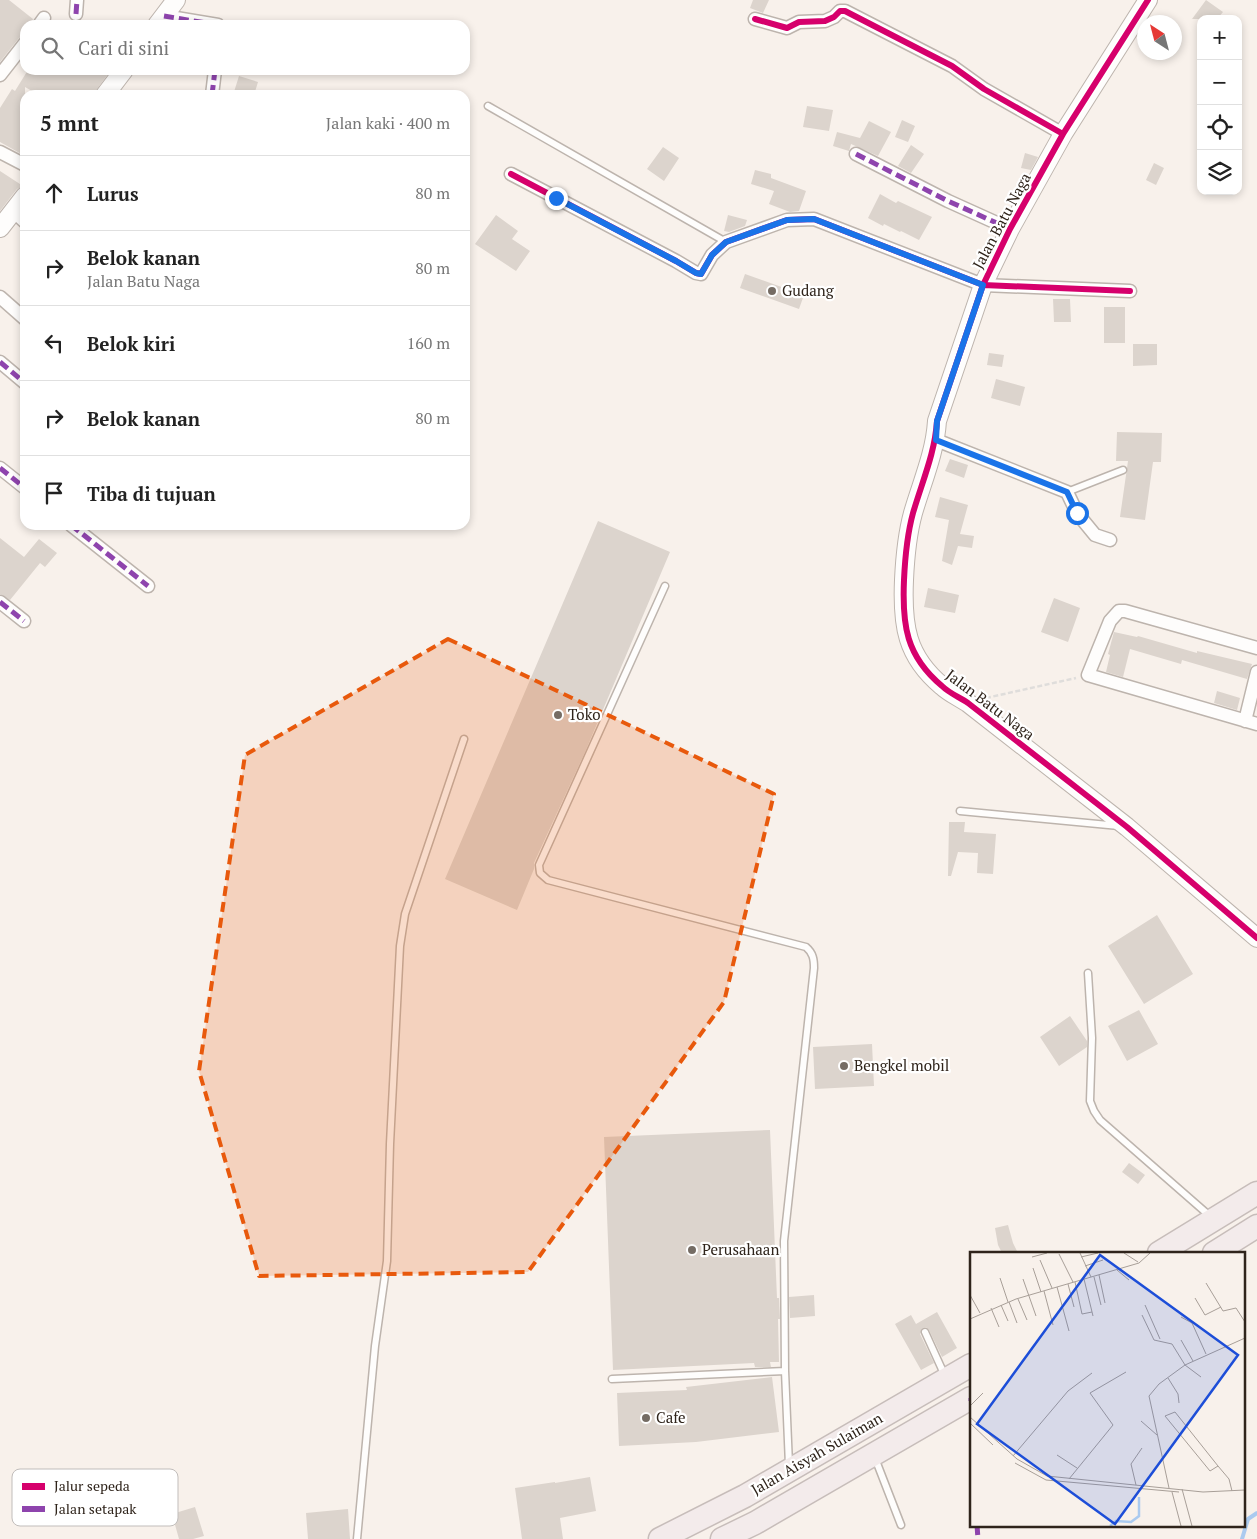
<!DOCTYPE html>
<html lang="id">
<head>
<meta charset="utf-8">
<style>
	body { margin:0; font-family:"PT Serif",serif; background:#f6f6f6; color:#222 }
	.controls { position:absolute; right:15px; top:15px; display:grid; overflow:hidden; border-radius:10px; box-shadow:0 2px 8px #0003 }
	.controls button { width:45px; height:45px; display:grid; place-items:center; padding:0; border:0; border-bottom:1px solid #e0e0e0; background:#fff; color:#222; font:25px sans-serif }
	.compass { position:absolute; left:1137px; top:15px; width:45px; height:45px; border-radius:50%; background:#fff; box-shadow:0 2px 8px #0003; rotate:324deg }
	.stop { position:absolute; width:15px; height:15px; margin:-11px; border:4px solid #1a73e8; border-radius:50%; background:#fff }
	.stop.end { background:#1a73e8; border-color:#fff; box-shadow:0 1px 5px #0008 }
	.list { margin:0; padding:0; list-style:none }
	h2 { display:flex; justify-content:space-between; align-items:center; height:65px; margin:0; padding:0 20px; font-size:21px }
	h2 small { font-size:16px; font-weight:400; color:#767676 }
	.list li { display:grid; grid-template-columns:32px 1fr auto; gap:15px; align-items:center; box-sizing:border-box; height:75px; padding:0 20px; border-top:1px solid #e0e0e0 }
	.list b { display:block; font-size:19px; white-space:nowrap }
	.list p { margin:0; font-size:16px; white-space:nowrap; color:#767676 }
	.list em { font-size:16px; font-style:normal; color:#767676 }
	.icon { flex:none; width:28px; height:28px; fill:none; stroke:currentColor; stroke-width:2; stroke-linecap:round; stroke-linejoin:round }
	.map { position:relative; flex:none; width:1257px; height:1539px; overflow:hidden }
	.search { position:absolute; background:#fff; box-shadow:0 2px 8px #0003; left:20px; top:20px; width:450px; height:55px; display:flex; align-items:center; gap:12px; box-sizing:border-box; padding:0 18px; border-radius:15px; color:#767676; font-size:19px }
	.panel { position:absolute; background:#fff; box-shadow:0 2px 8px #0003; left:20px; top:90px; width:450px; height:440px; border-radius:15px }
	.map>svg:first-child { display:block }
</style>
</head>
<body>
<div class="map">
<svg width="1257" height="1539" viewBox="0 0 1257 1539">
	<rect width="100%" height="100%" fill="#f8f1eb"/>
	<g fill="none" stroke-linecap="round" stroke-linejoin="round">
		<path stroke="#aacaef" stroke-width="4" d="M1242 1539 1248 1519 1257 1513"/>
	</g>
	<path fill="#dcd4cd" d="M0 0H9L33 19 31 25H25V35L19 38 0 62Z
		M753 0H769L763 13 750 8Z
		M1206 0 1223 12 1217 19H1192Z
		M28 70H111L97 89 95 95H39L25 87V156L0 142V108L12 89 15 91Z
		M239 76 258 82 254 95H233Z
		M807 106 833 110 829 131 803 127Z
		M902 120 915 126 908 142 895 137Z
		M869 121 891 132 878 156 851 144 849 151 833 146 837 132 860 138Z
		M911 145 924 154 911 173 898 166Z
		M663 147 679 158 664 181 647 169Z
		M1025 153 1038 157 1031 170 1021 168Z
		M1154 163 1164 168 1156 185 1146 180Z
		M755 170 771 174V178L806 191 799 211 790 212 769 204 774 191 751 184Z
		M0 171 23 186 17 189 0 211Z
		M880 194 896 203 898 201 932 217 919 240 901 231 900 232 884 224 883 226 868 218Z
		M496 215 518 231 512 239 530 251 516 271 475 244Z
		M728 215 747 220 745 226 729 232 724 231Z
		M745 274 804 295 799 309 740 288Z
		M1053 299H1070L1071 322H1054Z
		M1104 307H1125V343H1104Z
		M1133 344H1157V365L1133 366Z
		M989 353 1004 355 1002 367 987 365Z
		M996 379 1025 387 1020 406 991 398Z
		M1117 432 1162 433 1161 462H1153L1145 520 1120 517 1128 461H1116Z
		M950 459 968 465 964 478 945 471Z
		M940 497 968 505 960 534 974 536 972 548 958 546 952 565 942 561 949 520 935 517Z
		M598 521 670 552 585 752 534 863V869L517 910 445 879Z
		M0 538 24 557 39 539 57 553 45 567 40 563 10 600 0 594Z
		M928 588 959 595 955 613 924 607Z
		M1054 598 1080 608 1068 642 1041 632Z
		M1114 632 1137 637 1138 636 1197 653V651L1252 664 1247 679 1182 660 1181 664 1130 649 1123 677 1106 672 1110 655 1108 654Z
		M1217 691 1240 698 1237 710 1214 703Z
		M949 822H965L964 832 996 834 993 874 977 873 978 853 958 852 951 876H948Z
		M1157 915 1193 974 1144 1004 1108 946Z
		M1139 1010 1158 1044 1127 1061 1108 1026Z
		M1070 1016 1087 1041V1047L1059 1066 1040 1037Z
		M872 1044 874 1086 815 1089 813 1047Z
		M770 1130 777 1298H779L780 1319H778L779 1362H770L771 1367H755L754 1363 613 1370 604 1137Z
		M1129 1163 1145 1175 1138 1184 1122 1172Z
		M1008 1225 1013 1243 1018 1253H1002L998 1245 995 1228Z
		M814 1295 815 1316 790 1318 789 1297Z
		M937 1312 957 1348 942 1357 929 1330 926 1327 923 1328 920 1334 934 1363 921 1370 895 1324 911 1315 916 1324Z
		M772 1377 779 1432 696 1442 619 1446 617 1393 687 1390 686 1387Z
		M590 1477 596 1511 560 1518 563 1539H522L515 1488 555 1482V1483Z
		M195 1507 204 1536 193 1539H179L172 1514Z
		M348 1509 350 1539H308L306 1513Z"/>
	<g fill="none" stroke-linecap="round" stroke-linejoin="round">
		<g stroke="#bdb4ad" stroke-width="9">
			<path id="lane" d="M488 106 726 242
				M1067 492 1123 470
				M665 586 539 865 540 873 548 880 806 947C813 953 814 959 814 968L784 1241 785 1371 789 1465
				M960 811 1119 826
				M1088 973 1092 1038 1090 1101 1094 1111 1100 1120 1211 1217
				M925 1332 945 1376
				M612 1379 785 1371
				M875 1458 901 1525
				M357 1539 375 1346 387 1261 390 1144 400 946 405 914 464 739"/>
		</g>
		<g stroke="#bdb4ad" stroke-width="15">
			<path id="street" d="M76 14 77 0
				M164 16 218 25
				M755 19 787 28 799 22 825 21 834 17 840 11H845L952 66 984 89 1063 134
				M39 25 44 18
				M0 75 25 43
				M212 95 215 70
				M0 152 25 165
				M856 154 948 201 1010 229
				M511 174 676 261 696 273 701 274 712 255 726 242 787 220 814 219 983 285 1130 291
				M13 211 25 222
				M0 297 25 319
				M0 362 25 383
				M936 440 1067 492 1077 513 1095 535 1110 540
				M0 468 25 488
				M71 525 148 586
				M0 602 24 621
				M1257 648 1125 611H1119L1110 621 1088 675 1257 724
				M1245 721 1257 672"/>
		</g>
		<g stroke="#bdb4ad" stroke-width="20">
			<path id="secondary" d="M1148 0 1063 134 1010 229 983 285 937 421C935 453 922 482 913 513 907 535 905 558 904 580 902 625 906 656 942 686 949 693 959 697 968 703L1127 827 1257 938
				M157 25 176 0
				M105 95 124 70
				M0 228 25 196"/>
		</g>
		<g stroke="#c7bdba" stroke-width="25">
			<path id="highway" d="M1159 1253 1257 1193
				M1214 1253 1257 1226
				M660 1539 745 1496 971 1365
				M722 1539 755 1523 971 1398"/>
		</g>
		<path stroke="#dfdddb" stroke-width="2.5" stroke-dasharray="5 2.5" stroke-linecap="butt" d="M986 698 1076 678"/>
		<use href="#lane" stroke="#fefdfc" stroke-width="6"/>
		<use href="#street" stroke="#fefdfc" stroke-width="12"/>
		<use href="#secondary" stroke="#fefdfc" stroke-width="18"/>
		<use href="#highway" stroke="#f3ebeb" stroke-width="22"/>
		<path stroke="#8e44ad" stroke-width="5" stroke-dasharray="10 5" stroke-linecap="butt" d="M76 14 77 0
			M164 16 218 25
			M212 95 215 70
			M856 154 948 201 1010 229
			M0 362 25 383
			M0 468 25 488
			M71 525 148 586
			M0 602 24 621
			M971 1398V1401
			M977 1525 978 1539"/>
		<g stroke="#fff" stroke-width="9">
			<path id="cycleway" d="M1148 0 1063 134 1010 229 983 285 937 421C935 453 922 482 913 513 907 535 905 558 904 580 902 625 906 656 942 686 949 693 959 697 968 703L1127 827 1257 938
				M755 19 787 28 799 22 825 21 834 17 840 11H845L952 66 984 89 1063 134
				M511 174 676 261 696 273 701 274 712 255 726 242 787 220 814 219 983 285 1130 291"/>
		</g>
		<use href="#cycleway" stroke="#d6006c" stroke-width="6"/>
	</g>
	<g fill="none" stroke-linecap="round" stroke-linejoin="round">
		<path stroke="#1a73e8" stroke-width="6" d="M556 198 676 261 696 273 701 274 712 255 726 242 787 220 814 219 983 285 937 421 936 440 1067 492 1077 513"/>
	</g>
	<path fill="#e8590c" fill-opacity="0.2" stroke="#e8590c" stroke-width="4" stroke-dasharray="10 6" stroke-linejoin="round" d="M448 639 774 794 724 1002 528 1272 259 1276 199 1071 245 755Z"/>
	<g fill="#756c64" stroke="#fff" stroke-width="2">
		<circle cx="772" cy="291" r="5"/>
		<circle cx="558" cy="715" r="5"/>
		<circle cx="844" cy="1066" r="5"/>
		<circle cx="692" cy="1250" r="5"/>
		<circle cx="646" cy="1418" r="5"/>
	</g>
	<g text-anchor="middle" stroke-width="4.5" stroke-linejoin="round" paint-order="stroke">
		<g font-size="15" fill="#2f241b" stroke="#fff">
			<text transform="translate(1002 221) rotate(-62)" y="5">Jalan Batu Naga</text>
			<text transform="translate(990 705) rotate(37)" y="5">Jalan Batu Naga</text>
			<text transform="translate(817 1454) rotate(-30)" y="5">Jalan Aisyah Sulaiman</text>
		</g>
		<g font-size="15" fill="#2f241b" stroke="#fff" text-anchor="start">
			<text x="782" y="296">Gudang</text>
			<text x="568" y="720">Toko</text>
			<text x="854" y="1071">Bengkel mobil</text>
			<text x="702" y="1255">Perusahaan</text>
			<text x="656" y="1423">Cafe</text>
		</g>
	</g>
	<g transform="translate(970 1252)">
		<rect width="275" height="275" fill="#f8f1eb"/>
		<path fill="none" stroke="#aacaef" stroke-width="2.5" d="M140 274 146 269 161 270 169 264V245"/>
		<path fill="none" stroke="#a89f98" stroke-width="1" d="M110 1 121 25M154 1 168 10M89 2 103 30M62 5 77 1M111 5 128 1M70 8 82 36M115 14 133 8M63 16 71 40M147 18 159 28M129 23 135 51M124 25 131 53M30 26 38 50M53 27 66 64M114 27 123 64M105 30 112 62 122 60M236 31 253 59 266 56 275 70M98 32 104 55M87 35 99 79M74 39 83 73M0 43 10 61M225 46 235 63 251 55M48 47 57 68M39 50 47 71M31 53 38 69M175 53 190 87M21 56 29 75M172 63 184 88 202 92 215 113 231 125M211 65 222 71 236 102M0 67 46 47 169 11 180 1M211 88 223 109M198 126 208 142 209 151M0 154 13 141M0 165 47 207 77 224 233 240 275 238M171 169 187 183M0 171 23 193M87 203 107 216M43 204 98 139 122 121M45 211 76 228 209 240M248 214 205 160 195 164 240 219 248 214 259 227 262 239M99 227 143 173 120 141 156 120M166 233 161 212 172 196M199 236 179 144 189 132 215 113 275 86M212 237 222 274M202 240 211 274"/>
		<path fill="#1d4ed8" fill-opacity="0.15" stroke="#1d4ed8" stroke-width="2.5" d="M130 3 268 103 145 272 7 172Z"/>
		<rect width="275" height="275" fill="none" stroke="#2f241b" stroke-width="2.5"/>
	</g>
	<rect x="12" y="1469" width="166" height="57" rx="8" fill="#fff" stroke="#c1bdbb" stroke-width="1"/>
	<rect x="22" y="1483" width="23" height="7" fill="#d6006c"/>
	<rect x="22" y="1506" width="23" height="6" fill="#8e44ad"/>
	<g font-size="14" fill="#2f241b">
		<text x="54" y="1491">Jalur sepeda</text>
		<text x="54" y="1514">Jalan setapak</text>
	</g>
</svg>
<div class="controls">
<button>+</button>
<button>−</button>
<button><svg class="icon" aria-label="locate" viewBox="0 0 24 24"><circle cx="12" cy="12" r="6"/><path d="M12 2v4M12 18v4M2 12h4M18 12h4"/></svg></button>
<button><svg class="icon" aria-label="layers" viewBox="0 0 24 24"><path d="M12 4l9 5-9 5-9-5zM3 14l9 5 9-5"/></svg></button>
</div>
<svg class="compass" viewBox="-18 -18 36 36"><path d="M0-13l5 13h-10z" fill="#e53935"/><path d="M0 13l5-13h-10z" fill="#767676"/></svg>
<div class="stop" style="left:1077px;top:513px"></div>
<div class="stop end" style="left:556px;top:198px"></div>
<div class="search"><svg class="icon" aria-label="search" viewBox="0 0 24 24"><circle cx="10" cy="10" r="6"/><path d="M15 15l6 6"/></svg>Cari di sini</div>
<section class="panel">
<h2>5 mnt<small>Jalan kaki · 400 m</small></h2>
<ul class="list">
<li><svg class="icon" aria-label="ahead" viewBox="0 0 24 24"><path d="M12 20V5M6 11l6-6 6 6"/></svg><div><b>Lurus</b></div><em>80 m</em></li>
<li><svg class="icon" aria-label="right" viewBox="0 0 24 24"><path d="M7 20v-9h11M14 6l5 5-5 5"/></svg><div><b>Belok kanan</b><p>Jalan Batu Naga</p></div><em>80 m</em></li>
<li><svg class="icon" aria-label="left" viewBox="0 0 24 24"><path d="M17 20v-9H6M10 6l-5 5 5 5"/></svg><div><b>Belok kiri</b></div><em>160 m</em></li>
<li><svg class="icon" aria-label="right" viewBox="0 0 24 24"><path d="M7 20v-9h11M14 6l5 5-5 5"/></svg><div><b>Belok kanan</b></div><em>80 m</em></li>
<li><svg class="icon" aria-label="arrive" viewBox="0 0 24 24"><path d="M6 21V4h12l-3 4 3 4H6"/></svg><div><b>Tiba di tujuan</b></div></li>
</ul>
</section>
</div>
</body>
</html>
